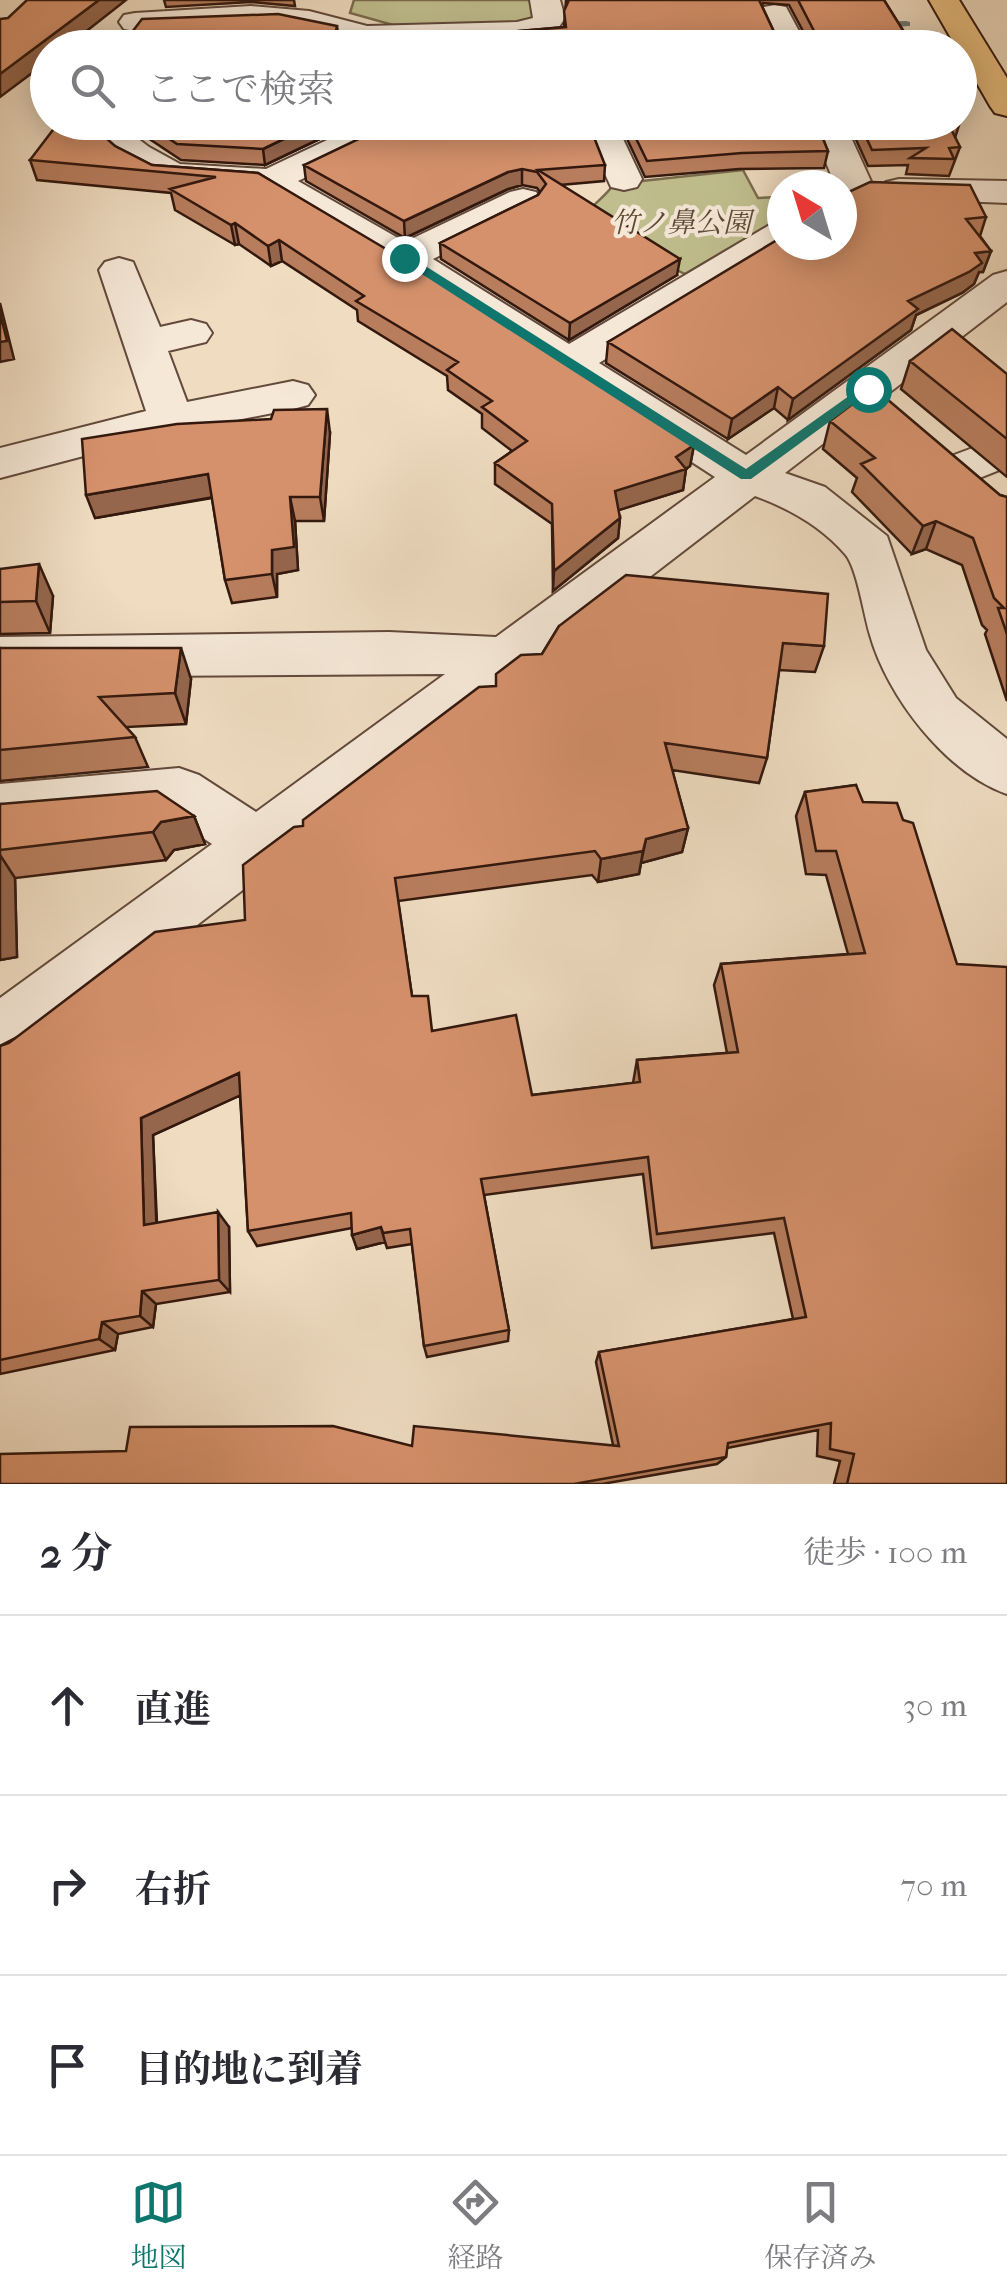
<!DOCTYPE html>
<html lang="ja">
<head>
<meta charset="utf-8">
<style>
	body { margin:0; font-family:"IM FELL French Canon","Noto Serif JP",serif; background:#f2f2f3; color:#2b2b33 }
	.compass { position:absolute; left:767px; top:170px; width:90px; height:90px; border-radius:50%; background:#fff; box-shadow:0 5px 25px #0003; rotate:322deg }
	.stop { position:absolute; width:30px; height:30px; margin:-22px; border:8px solid #0f766e; border-radius:50%; background:#fff }
	.stop.end { background:#0f766e; border-color:#fff; box-shadow:0 2px 10px #0008 }
	.list { margin:0; padding:0; list-style:none }
	h2 { display:flex; justify-content:space-between; align-items:center; height:130px; margin:0; padding:0 40px; font-size:42px }
	h2 small { font-size:32px; font-weight:400; color:#7c7c81 }
	.list li { display:grid; grid-template-columns:65px 1fr auto; gap:30px; align-items:center; box-sizing:border-box; height:180px; padding:0 40px; border-top:2px solid #e1e1e2 }
	.list b { display:block; font-size:38px; white-space:nowrap }
	.list em { font-size:32px; font-style:normal; color:#7c7c81 }
	.icon { flex:none; width:55px; height:55px; fill:none; stroke:currentColor; stroke-width:2; stroke-linecap:round; stroke-linejoin:round }
	.map { position:relative; flex:none; width:1007px; height:1484px; overflow:hidden }
	.search { position:absolute; background:#fff; box-shadow:0 5px 25px #0003; left:30px; right:30px; top:30px; height:110px; display:flex; align-items:center; gap:25px; box-sizing:border-box; padding:0 35px; border-radius:55px; color:#7c7c81; font-size:38px }
	.sheet { height:670px; background:#fff }
	nav { display:flex; justify-content:space-around; align-items:center; box-sizing:border-box; height:140px; border-top:2px solid #e1e1e2; background:#fff; font-size:28px; color:#7c7c81 }
	nav a { display:grid; justify-items:center; gap:5px }
	nav .on { color:#0f766e }
	.map>svg:first-child { display:block }
</style>
</head>
<body>
<div class="map">
<svg width="1007" height="1484" viewBox="0 0 1007 1484">
	<rect width="100%" height="100%" fill="#efdcc1"/>
	<filter id="stains"><feTurbulence type="fractalNoise" baseFrequency=".002" numOctaves="4"/><feColorMatrix values="0 0 0 0 .2 0 0 0 0 .09 0 0 0 0 .02 0 0 0 .5 -.17"/></filter>
	<radialGradient id="worn" r=".72"><stop offset=".6" stop-color="#630" stop-opacity="0"/><stop offset="1" stop-color="#630" stop-opacity=".3"/></radialGradient>
	<path fill="#c0be8e" stroke="#7a6b4e" stroke-width="2.5" d="M354 0H535L540 16 529 22 393 25 350 13Z
		M743 170 758 198 777 197 782 217 685 274 581 223C589 205 603 200 614 184Z"/>
	<g fill="none" stroke-linecap="round" stroke-linejoin="round">
		<path fill="#717974" fill-rule="evenodd" d="M906 21 910 22V26L876 28 871 25 876 22Z
			M432 38 436 39V43L408 48H378Z"/>
		<g stroke="#62493b" stroke-width="4">
			<path id="minor" d="M530 0H560L565 18 553 36 364 45 328 34 280 26 135 31 124 29 119 22 124 15 135 13 251 6 309 11 367 26 517 22 533 18Z
				M775 5 786 7 808 48H776L760 14 764 7Z
				M76 122H116L149 147 180 164 266 169 365 122H411L406 129 298 181 405 242 510 192 523 189 536 192 542 200 536 208 433 259 569 344 768 226 782 223V245H791L599 363 746 455 993 275 1007 271V302L785 473 825 487 887 536 926 650 956 698 1007 739V794C946 773 887 696 870 635 864 616 857 567 845 554 821 526 788 508 755 496L23 1059 0 1068V998L212 844 170 816 0 832V784L179 768 199 775 256 812 445 674 0 677V637L389 632 496 637 715 477 390 266 263 190 159 182 123 163Z
				M581 122H615L642 179 637 187 624 190 611 187Z
				M810 122H844L874 188 855 205 842 208V185H835Z
				M899 179 1007 181V203L886 198 881 190 886 182Z
				M119 258 133 262 160 327 191 320 206 324 212 333 206 342 168 351 187 402 293 381 308 385 315 395 308 405 293 409 171 433 0 478V448L146 411 99 270 105 262Z
				M999 438 1007 440V467L962 485 946 480 939 469 946 458Z"/>
		</g>
		<g stroke="#33180e" stroke-width="4">
			<path id="major" d="M929 0H959L1007 78V116L995 113 990 106Z"/>
		</g>
		<use href="#minor" fill="#f5e8d7" fill-rule="evenodd"/>
		<use href="#major" fill="#e8be80" fill-rule="evenodd"/>
	</g>
	<path fill="#b77d5d" stroke="#33180e" stroke-width="2.5" fill-rule="evenodd" d="M164 0H294L295 6 251 2 166 7Z
		M566 0H884L914 48H474V35L564 27ZM763 3 789 5 805 35 775 34 762 6Z
		M960 120V122L955 138 960 147 949 176 906 174 908 165 868 166 848 122H960Z
		M124 122H355L265 165 181 160Z
		M619 122H816L828 151 824 168 739 169 645 177Z
		M115 146 152 165 258 173 694 445 690 466 686 469 683 490 618 510 620 518 618 538 553 591 552 524 495 484V463L512 451 482 428V414L448 390 447 376 358 321 357 310 282 261 271 266 239 244 235 245 175 210 171 193 37 180 30 160Z
		M304 165H605L604 181 560 185 677 275 569 340 441 259 440 243 538 195 540 192 537 188 522 185 508 189 405 238 306 181Z
		M842 195 986 217 980 236 991 251 983 272H979L974 284 962 293 916 315 911 330 788 420 774 408 728 439 606 363 608 342 782 245Z
		M910 361 1007 374V477L901 389Z
		M830 421 1000 495 1007 497V701L985 634 987 630 982 625 962 565 926 549 912 554 852 492 857 478 823 449Z
		M330 433 324 521H295L298 570 277 574V597L232 603 225 580 212 498 95 518Z
		M0 569 53 596 50 633 0 634Z
		M559 626 824 646 815 672 779 670 767 758 759 783 672 770 688 828 682 852 641 863 639 874 598 882 592 875 398 901 412 996 432 1030 532 1095 633 1083 637 1060 727 1053 714 985 721 964 848 954 826 875 806 874 796 816 805 792 856 785 1007 1484H834L840 1461 817 1456 818 1430 727 1448 726 1457 717 1464 602 1484H0L412 1446 613 1445 596 1362 599 1352 793 1319 774 1233 652 1248 643 1174 484 1195 509 1330 508 1341 427 1357 424 1346 412 1244 387 1248 385 1242 357 1249 352 1228 257 1246 248 1231 240 1095 153 1135 157 1223 229 1227 230 1292 156 1304 153 1327 118 1334 115 1350 0 1374V1046L245 920 303 826 542 654Z
		M0 648 191 679 186 724 126 727 135 737 148 767 0 781Z
		M0 804 194 816 205 844 174 850 166 860 15 878 17 957 0 960Z"/>
	<path fill="#95664c" stroke="#33180e" stroke-width="2.5" d="M99 0H126L65 48H48V61L0 97V74Z
		M337 26 339 41 338 48H332Z
		M319 122H355L265 165 263 149Z
		M522 169V185L508 189 405 238 404 221 508 172Z
		M235 223 239 244 235 245 231 225Z
		M279 240 282 261 271 266 268 246Z
		M991 251 983 272H979L974 284 962 293 916 315 911 330 788 420 793 399 908 301 975 253Z
		M680 259 677 275 569 340 570 323Z
		M0 303 14 359 0 362Z
		M778 387 774 408 728 439 732 419Z
		M327 409 330 433 324 521 320 497Z
		M694 445 690 466 684 470 686 469 683 490 613 512 615 491 676 457Z
		M208 474 214 497 95 518 86 495Z
		M290 497 295 521 298 570 277 574V597L272 574V550Z
		M620 518 618 538 553 591 554 571Z
		M936 521 926 549 912 554 923 526Z
		M39 564 53 596 50 633 36 601Z
		M181 648 191 679 186 724 175 693Z
		M194 816 205 844 174 850 166 860 153 832 161 822Z
		M688 828 682 852 641 863 646 839Z
		M643 851 639 874 598 882 601 859Z
		M0 855 15 878 17 957 0 960Z
		M239 1073 248 1092 153 1135 157 1240 144 1225 141 1118Z
		M218 1212 229 1227 230 1292 219 1280Z
		M381 1227 385 1242 357 1249 352 1235Z
		M142 1291 156 1304 153 1327 140 1316Z
		M102 1322 118 1334 115 1350 99 1339Z"/>
	<path fill="#d5916c" stroke="#33180e" stroke-width="2.5" d="M27 0H99L0 74V19L8 18Z
		M569 0H759L775 34 813 35 814 31 798 0H884L914 48H478L474 35 566 27 564 11Z
		M278 14 337 26 332 48H120L142 19Z
		M59 122H88L115 146 152 165 258 173 386 249 694 445 676 457 686 469 615 491 620 518 554 571 552 504 495 463 527 441 482 407 492 401 447 370 458 362 356 301 364 296 279 240 268 246 235 223 231 225 170 189 216 177 30 160Z
		M144 122H319L263 149 177 144Z
		M394 122H588L605 165 538 170 680 259 570 323 440 243 538 195 546 184 537 172 522 169 508 172 404 221 304 165Z
		M628 122H816L828 151 742 153 647 161Z
		M859 122H950L948 123 960 147 949 148 954 159 910 158 926 148 872 150Z
		M870 182 970 185 986 217 966 219 991 251 975 253 982 263 969 272 908 301 918 309 793 399 778 387 732 419 608 342 782 237V245H842V195Z
		M0 313 7 341 0 342Z
		M952 329 1007 374V439L910 361Z
		M874 388 1000 495 1007 497V634L998 608H1004L994 598 973 538 936 521 923 526 861 464 875 458 830 421Z
		M327 409 320 497H290L294 547 272 550V574L225 580 208 474 86 495 82 439 177 424 271 419 274 410Z
		M39 564 36 601 0 602V569Z
		M626 575 828 594 824 646 783 643 767 758 665 743 688 828 646 839 643 851 601 859 595 851 395 878 412 996H428L432 1031 516 1015 532 1095 640 1082 637 1060 738 1052 721 964 865 953 836 851H816L805 792 856 785 863 802 897 803 903 820 913 823 957 964 1007 967V1484H847L854 1454 830 1449 831 1423 728 1443 726 1457 574 1484H0V1454L126 1451 130 1427 333 1426 412 1446 414 1426 619 1446 599 1352 806 1317 784 1218 657 1234 648 1157 481 1179 509 1330 424 1346 410 1229 383 1233 381 1227 352 1235 351 1213 248 1231 239 1073 141 1118 144 1225 218 1212 219 1280 142 1291 140 1316 102 1322 99 1339 0 1360V1046L9 1043 155 932 245 920 243 865 294 827 303 826V820L479 687 496 686V674L521 655 542 654 559 626Z
		M0 648H181L175 693 99 697 135 737 0 750Z
		M157 791 194 816 161 822 153 832 0 850V804Z"/>
	<path fill="#0f766e" d="M400 255H408L746 469 863 386 874 389 751 479H741L400 260Z"/>
	<g text-anchor="middle" stroke-width="8" stroke-linejoin="round" paint-order="stroke">
		<g font-size="28" font-style="italic" fill="#5d4a34" stroke="#f5e8d7">
			<text x="681" y="232">竹ノ鼻公園</text>
		</g>
	</g>
	<rect width="100%" height="100%" filter="url(#stains)"/>
	<rect width="100%" height="100%" fill="url(#worn)"/>
</svg>
<svg class="compass" viewBox="-18 -18 36 36"><path d="M0-13l5 13h-10z" fill="#e53935"/><path d="M0 13l5-13h-10z" fill="#7c7c81"/></svg>
<div class="stop" style="left:868px;top:389px"></div>
<div class="stop end" style="left:404px;top:258px"></div>
<div class="search"><svg class="icon" aria-label="search" viewBox="0 0 24 24"><circle cx="10" cy="10" r="6"/><path d="M15 15l6 6"/></svg>ここで検索</div>
</div>
<section class="sheet">
<h2>2 分<small>徒歩 · 100 m</small></h2>
<ul class="list">
<li><svg class="icon" aria-label="ahead" viewBox="0 0 24 24"><path d="M12 20V5M6 11l6-6 6 6"/></svg><div><b>直進</b></div><em>30 m</em></li>
<li><svg class="icon" aria-label="right" viewBox="0 0 24 24"><path d="M7 20v-9h11M14 6l5 5-5 5"/></svg><div><b>右折</b></div><em>70 m</em></li>
<li><svg class="icon" aria-label="arrive" viewBox="0 0 24 24"><path d="M6 21V4h12l-3 4 3 4H6"/></svg><div><b>目的地に到着</b></div></li>
</ul>
</section>
<nav>
<a class="on"><svg class="icon" aria-label="map" viewBox="0 0 24 24"><path d="M3 6l6-2 6 2 6-2v14l-6 2-6-2-6 2zM9 4v14M15 6v14"/></svg>地図</a>
<a><svg class="icon" aria-label="directions" viewBox="0 0 24 24"><path d="M12 3l9 9-9 9-9-9zM9 14v-3h6M13 9l2 2-2 2"/></svg>経路</a>
<a><svg class="icon" aria-label="saved" viewBox="0 0 24 24"><path d="M7 4h10v16l-5-4-5 4z"/></svg>保存済み</a>
</nav>
</body>
</html>
